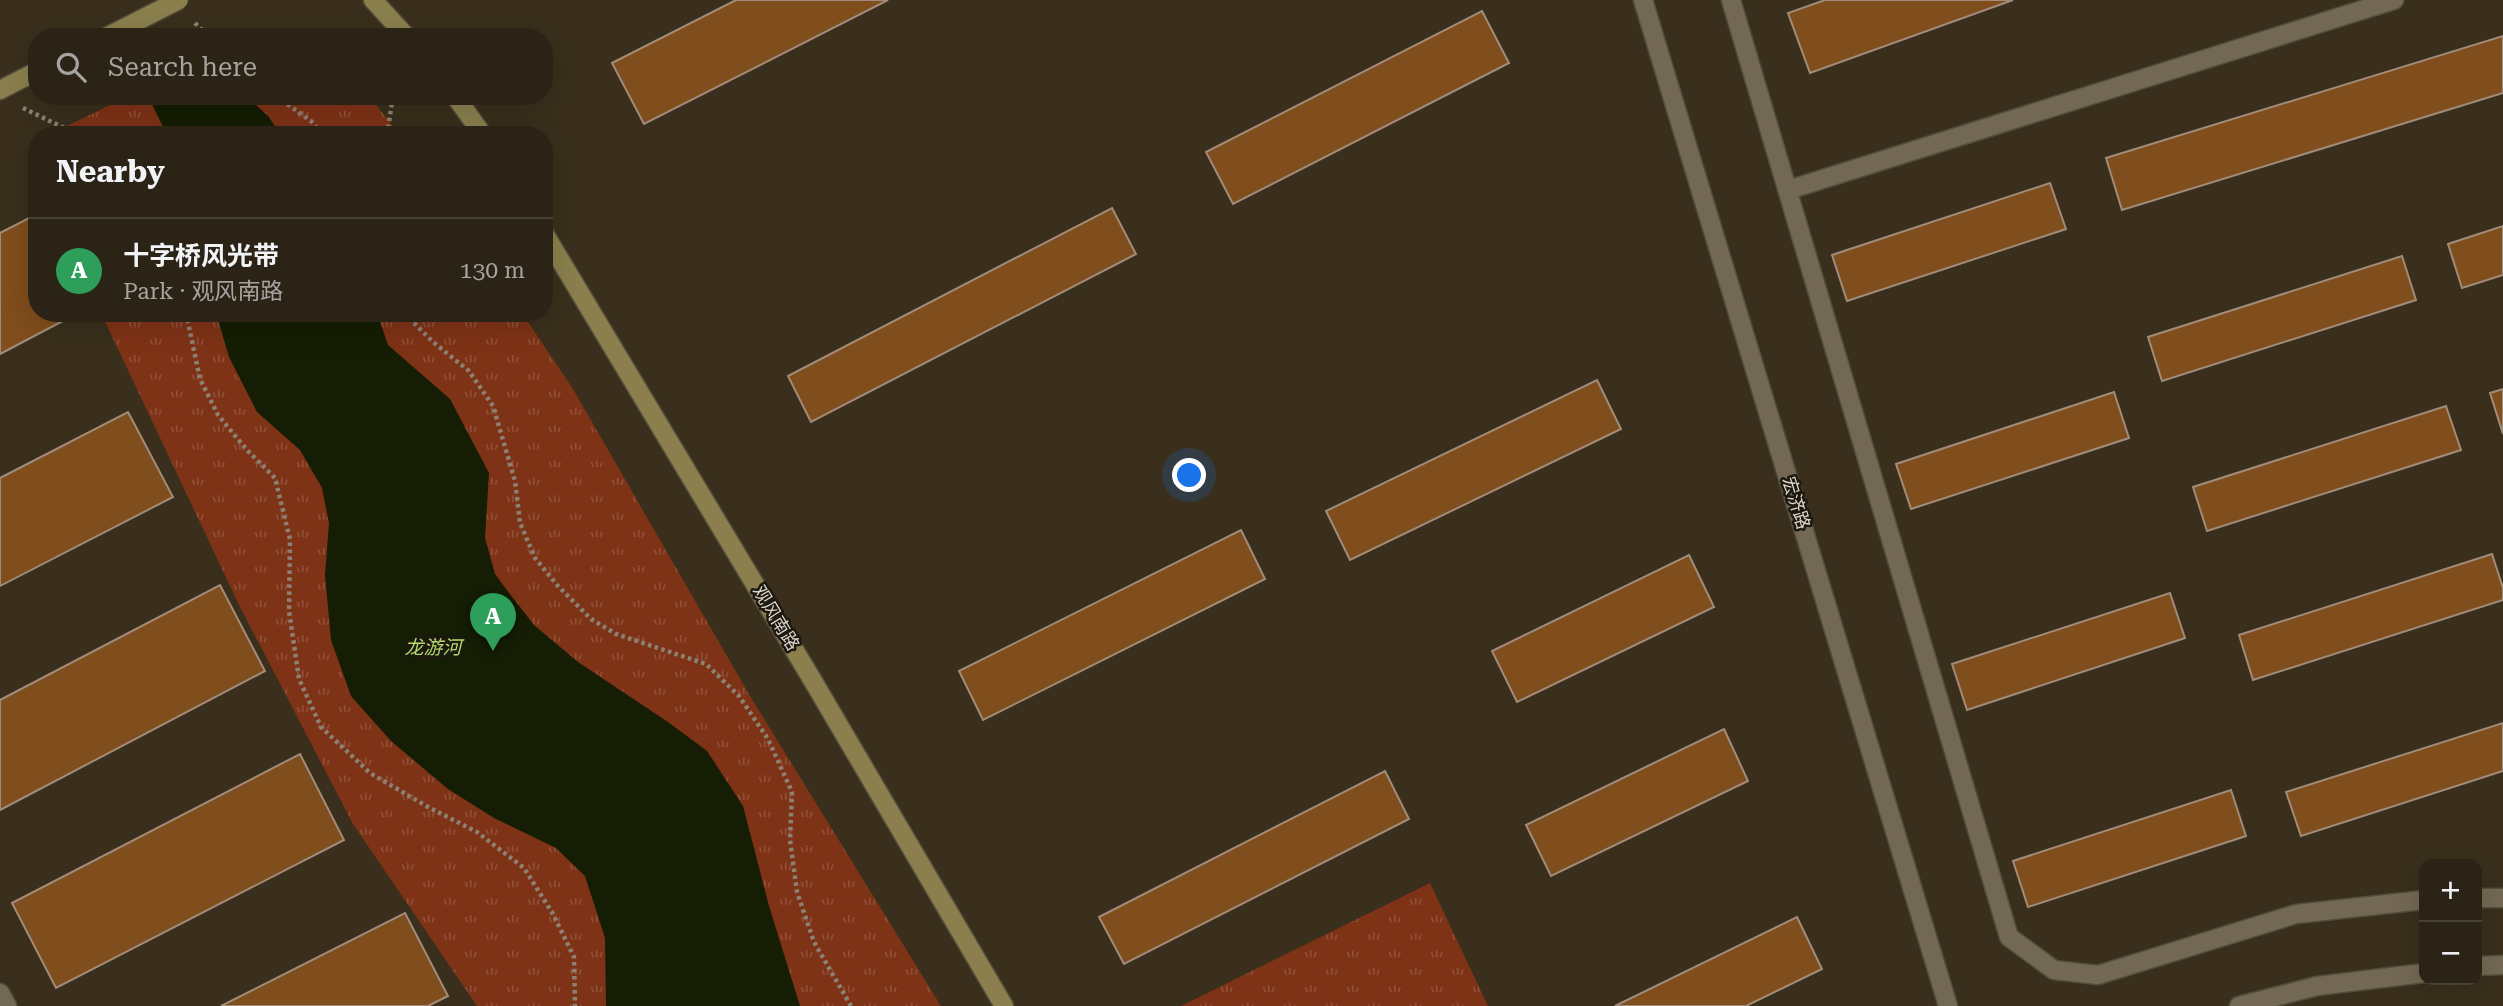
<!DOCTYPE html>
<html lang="en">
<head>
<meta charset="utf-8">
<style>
	body { margin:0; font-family:"Roboto Serif","Noto Sans SC",serif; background:#372f22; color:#f1f3f6 }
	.controls { position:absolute; right:21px; bottom:21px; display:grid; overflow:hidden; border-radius:14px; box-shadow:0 7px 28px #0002 }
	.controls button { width:63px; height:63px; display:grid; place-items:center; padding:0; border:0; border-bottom:2px solid #474034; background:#2b2315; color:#f1f3f6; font:35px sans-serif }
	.you { position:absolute; left:1190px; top:476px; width:24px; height:24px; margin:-18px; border:5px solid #fff; border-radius:50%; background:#1a73e8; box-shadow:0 0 0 10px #1a73e833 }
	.badge { display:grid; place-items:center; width:46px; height:46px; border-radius:50%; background:#1a73e8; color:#fff; font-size:23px; font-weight:700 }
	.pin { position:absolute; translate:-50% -58px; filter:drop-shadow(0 2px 4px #0008) }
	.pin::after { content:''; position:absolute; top:37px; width:24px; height:21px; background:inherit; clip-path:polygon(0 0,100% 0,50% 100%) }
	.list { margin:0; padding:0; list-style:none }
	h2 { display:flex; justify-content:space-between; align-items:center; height:91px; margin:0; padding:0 28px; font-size:30px }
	h2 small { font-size:23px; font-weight:400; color:#a6a4a0 }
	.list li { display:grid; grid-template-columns:46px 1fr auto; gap:21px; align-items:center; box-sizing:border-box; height:105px; padding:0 28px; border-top:2px solid #474034 }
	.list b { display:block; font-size:26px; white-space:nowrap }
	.list p { margin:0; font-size:23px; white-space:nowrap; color:#a6a4a0 }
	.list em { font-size:23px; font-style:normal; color:#a6a4a0 }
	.icon { flex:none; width:38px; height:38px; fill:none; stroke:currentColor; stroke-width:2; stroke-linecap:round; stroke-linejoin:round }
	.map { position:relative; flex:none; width:2503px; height:1006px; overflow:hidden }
	.search { position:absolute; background:#2b2315; box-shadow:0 7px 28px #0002; left:28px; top:28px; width:525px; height:77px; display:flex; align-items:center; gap:18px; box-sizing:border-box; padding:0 24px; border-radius:28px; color:#a6a4a0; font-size:26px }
	.panel { position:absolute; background:#2b2315; box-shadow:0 7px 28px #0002; left:28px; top:126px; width:525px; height:196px; border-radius:28px }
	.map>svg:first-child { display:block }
</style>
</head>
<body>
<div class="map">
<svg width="2503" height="1006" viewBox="0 0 2503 1006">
	<defs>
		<pattern id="grass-tufts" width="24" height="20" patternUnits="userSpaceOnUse" patternTransform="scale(1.75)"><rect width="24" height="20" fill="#7e3216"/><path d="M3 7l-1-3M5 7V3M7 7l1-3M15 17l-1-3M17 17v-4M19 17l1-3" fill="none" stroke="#904f37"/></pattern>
	</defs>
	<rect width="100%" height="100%" fill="#392f1c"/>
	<path fill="url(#grass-tufts)" d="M129 96H369L400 135H48Z
		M101 313H522L573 389 750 696 941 1006H477L353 824 239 605Z
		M1430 883 1488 1006H1181Z"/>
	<path fill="#151d04" d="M148 96H246L268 116 281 135H167Z
		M216 313H377L388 345 450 399 489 473 485 538 495 574 509 593 534 625 578 662 668 722 707 751 743 806 769 906 800 1006H606L605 938 585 876 556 848 494 818 448 789 391 741 351 696 331 640 325 575 329 523 322 488 300 450 257 412 229 357Z"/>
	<path fill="#392f1c" d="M57 0H140L182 37H98Z"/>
	<path fill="#804d1c" stroke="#a18c7b" stroke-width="2" d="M736 0H888L644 124 612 63Z
		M1825 0H2013L1810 73 1788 13Z
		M1482 11 1509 63 1233 204 1206 152Z
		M2503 36V93L2122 210 2106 158Z
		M2050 183 2066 229 1847 301 1832 255Z
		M1112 208 1136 254 811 422 788 376Z
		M29 218 37 232V313H78L0 354V233Z
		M2503 226V275L2462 288 2448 244Z
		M2402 256 2416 300 2162 381 2148 337Z
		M1597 380 1621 429 1350 560 1326 511Z
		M2503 389V434L2490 393Z
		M2114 392 2129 438 1911 509 1896 464Z
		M2446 406 2461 450 2207 531 2193 487Z
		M128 412 173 497 0 586V478Z
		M1241 530 1265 579 983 720 959 671Z
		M2492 554 2503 588V600L2253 680 2239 635Z
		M1689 555 1714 607 1517 702 1492 651Z
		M220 585 265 671 0 810V700Z
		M2170 593 2185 638 1967 710 1952 664Z
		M2503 723V771L2301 836 2286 792Z
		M1724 729 1748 781 1551 876 1526 825Z
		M300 754 344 840 56 988 12 903Z
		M1385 771 1409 819 1124 964 1099 917Z
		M2231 790 2246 836 2028 907 2013 861Z
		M405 913 448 996 428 1006H221Z
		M1797 917 1822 969 1746 1006H1615Z"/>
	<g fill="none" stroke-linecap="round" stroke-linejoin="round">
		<g stroke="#554c3c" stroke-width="21">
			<path id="street" d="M1643 0 1948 1006
				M1731 0 2009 937 2054 970 2098 975 2296 914 2424 900
				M1788 190 2394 0
				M2477 898H2503
				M2477 966 2503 965
				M0 993 7 1006
				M2239 1006 2317 986 2424 973"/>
		</g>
		<g stroke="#554c3c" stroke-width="21">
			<path id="secondary" d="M373 0 407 37
				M0 90 37 71
				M455 96 483 135
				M544 233 813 681 1004 1006"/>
		</g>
		<path stroke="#8b8273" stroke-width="4.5" stroke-dasharray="3.5 3.5" stroke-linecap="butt" d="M195 23 209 37
			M276 96 311 121 322 135
			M23 108 79 135
			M387 135 393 96
			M186 313 200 379 218 415 246 449 275 478 290 539 289 611 299 679 321 727 370 773 428 807 477 832 524 868 553 914 574 957 575 1006
			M404 313 433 342 469 371 493 406 515 481 520 523 535 558 558 586 591 619 616 634 706 664 739 696 768 739 792 792 790 840 797 892 814 942 851 1006"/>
		<use href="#street" stroke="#736853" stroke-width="18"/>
		<use href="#secondary" stroke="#8a7f4d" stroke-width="18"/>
		<g stroke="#554c3c" stroke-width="21" stroke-linecap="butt">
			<path id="secondary-bridge" d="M106 37 179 0"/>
		</g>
		<use href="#secondary-bridge" stroke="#8a7f4d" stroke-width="18"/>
	</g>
	<g text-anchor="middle" stroke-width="5" stroke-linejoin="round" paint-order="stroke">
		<g font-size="18" fill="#dcd5ca" stroke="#1d1810">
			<text transform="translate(1796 503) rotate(73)" y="6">宏济路</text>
			<text transform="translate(776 618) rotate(59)" y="6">观风南路</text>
		</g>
		<g font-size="19" font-style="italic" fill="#b2d96a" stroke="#1d1810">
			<text x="433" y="654">龙游河</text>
		</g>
	</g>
</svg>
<div class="controls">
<button>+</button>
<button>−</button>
</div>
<div class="you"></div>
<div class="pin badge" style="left:493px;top:651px;background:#2e9e5b">A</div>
<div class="search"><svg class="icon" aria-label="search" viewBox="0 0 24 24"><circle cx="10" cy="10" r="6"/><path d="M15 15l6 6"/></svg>Search here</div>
<section class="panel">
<h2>Nearby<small></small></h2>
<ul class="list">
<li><span class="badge" style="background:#2e9e5b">A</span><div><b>十字桥风光带</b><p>Park · 观风南路</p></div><em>130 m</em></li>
</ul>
</section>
</div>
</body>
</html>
